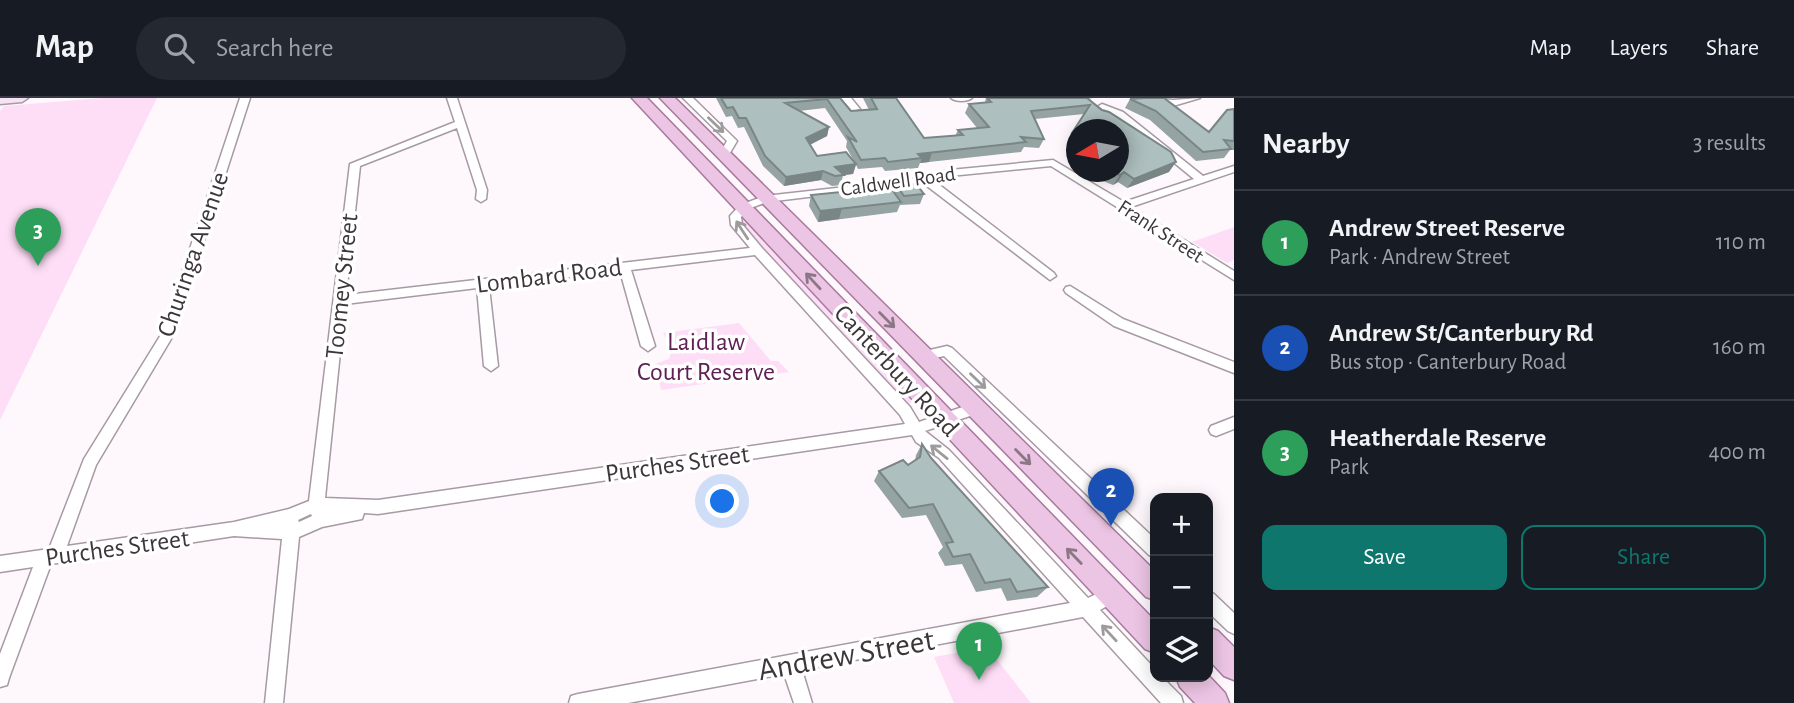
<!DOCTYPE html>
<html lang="en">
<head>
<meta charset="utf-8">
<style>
	body { margin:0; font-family:"Alegreya Sans",sans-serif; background:#242831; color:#f1f3f6 }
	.controls { position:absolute; right:21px; bottom:21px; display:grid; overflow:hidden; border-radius:14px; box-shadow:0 4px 18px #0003 }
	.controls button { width:63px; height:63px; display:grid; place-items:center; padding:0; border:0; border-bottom:2px solid #363941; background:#171b24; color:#f1f3f6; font:35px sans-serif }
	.compass { position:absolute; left:1066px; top:21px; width:63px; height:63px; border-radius:50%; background:#171b24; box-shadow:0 4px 18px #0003; rotate:260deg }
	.you { position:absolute; left:723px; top:404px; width:24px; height:24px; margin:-18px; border:5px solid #fff; border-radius:50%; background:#1a73e8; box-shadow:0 0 0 10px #1a73e833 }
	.badge { display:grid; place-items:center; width:46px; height:46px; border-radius:50%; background:#0f766e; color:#fff; font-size:23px; font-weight:700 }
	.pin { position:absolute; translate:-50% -58px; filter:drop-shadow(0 2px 4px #0008) }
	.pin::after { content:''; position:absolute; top:37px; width:24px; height:21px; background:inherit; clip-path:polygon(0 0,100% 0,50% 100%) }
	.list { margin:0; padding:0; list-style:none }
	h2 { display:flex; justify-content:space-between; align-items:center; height:91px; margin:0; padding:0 28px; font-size:30px }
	h2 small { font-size:23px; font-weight:400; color:#9ea1a6 }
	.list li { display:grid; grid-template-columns:46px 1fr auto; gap:21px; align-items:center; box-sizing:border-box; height:105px; padding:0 28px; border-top:2px solid #363941 }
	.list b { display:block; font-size:26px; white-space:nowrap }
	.list p { margin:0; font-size:23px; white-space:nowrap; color:#9ea1a6 }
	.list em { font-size:23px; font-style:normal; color:#9ea1a6 }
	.actions { display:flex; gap:14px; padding:21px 28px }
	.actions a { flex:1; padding:16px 0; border:2px solid #0f766e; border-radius:14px; text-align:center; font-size:24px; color:#0f766e }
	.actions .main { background:#0f766e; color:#fff }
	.icon { flex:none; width:38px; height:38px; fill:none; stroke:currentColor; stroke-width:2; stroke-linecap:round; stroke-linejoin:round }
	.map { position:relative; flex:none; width:1234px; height:605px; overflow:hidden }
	header { display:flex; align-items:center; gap:42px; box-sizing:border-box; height:98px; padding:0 35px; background:#171b24; border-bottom:2px solid #363941 }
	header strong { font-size:33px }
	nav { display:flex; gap:38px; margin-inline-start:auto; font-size:24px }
	.search { width:490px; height:63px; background:#242831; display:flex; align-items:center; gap:18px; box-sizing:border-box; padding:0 24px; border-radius:38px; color:#9ea1a6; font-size:26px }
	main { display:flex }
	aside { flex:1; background:#171b24 }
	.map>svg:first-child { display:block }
</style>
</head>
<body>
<header>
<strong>Map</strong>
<div class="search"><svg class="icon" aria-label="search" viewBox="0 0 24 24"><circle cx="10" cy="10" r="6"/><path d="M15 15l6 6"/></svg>Search here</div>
<nav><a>Map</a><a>Layers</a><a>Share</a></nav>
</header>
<main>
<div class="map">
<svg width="1234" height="605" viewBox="0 0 1234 605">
	<rect width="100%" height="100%" fill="#fef8fc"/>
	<path fill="#fedef6" d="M102 0H157L0 322V13L4 8Z
		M741 122H745L914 303 908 306 903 303 743 131Z
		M1234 129V162L1227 165 1192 144Z
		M739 225 771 263H778L789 274 661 292 655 266 669 261 672 252 663 235Z
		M987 549 1031 605H954L934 559Z"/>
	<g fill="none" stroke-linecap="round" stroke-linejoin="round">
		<g stroke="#a79aa4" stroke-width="3">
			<path id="minor" d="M240 0H250L174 236 96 367 67 448 234 424 289 411 309 403 350 66 455 24 447 0H457L487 92 486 101 481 104 476 101 477 92 457 30 360 68 346 197 750 150 731 127 730 118 740 107 765 98 908 82 950 72 1053 62 1124 104 1194 81 1117 18 1099 11 1097 9 1102 6 1123 14 1203 78 1234 68V74L1131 109 1234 173V182L1051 68 950 78 933 82 1054 175 1056 178 1050 182 923 85 767 104 748 111 741 119 742 126 762 150 910 309 919 324 974 305 979 307 981 311 979 315 925 333 949 352 1088 500 1112 488 1118 490 1121 496 1118 502 1100 512 1155 571V579H1162L1181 598 1183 605H1161L1083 519 802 572 812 605H794L784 576 628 605H569L571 598 578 596 1070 505 939 360 916 344 912 337 378 416 364 415 362 421 322 429 299 439 283 605H265L282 441 234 438 51 466 9 580 7 587 0 589V556L33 469 0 474V458L49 451 84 361 162 235ZM755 157 900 317 905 326 378 402 325 400 345 206 477 190 484 268 491 273 498 268 489 189 620 173 641 248 648 253 655 248 631 172ZM311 416 312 418 299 424 298 422Z
				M683 0H693L735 41 737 43 727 60 718 58 727 43Z
				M841 0H851L860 11 852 13Z
				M951 0H972C967 4 956 4 951 0Z
				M1149 0 1173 2 1200 0 1173 8Z
				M1070 188 1123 221 1234 264V275L1114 228 1066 195 1064 192 1066 189Z
				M947 248 952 250 1155 441V459L1149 457 944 258 922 263 915 258 917 255Z
				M1234 319V331L1216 338 1211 336 1209 332 1211 328Z
				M1208 494 1214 496 1234 515V536L1228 533 1208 514Z"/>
		</g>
		<g stroke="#a79aa4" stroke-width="3">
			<path id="secondary" d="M0 0H28L22 4 0 6Z"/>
		</g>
		<g stroke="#a77a9d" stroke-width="3">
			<path id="primary" d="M632 0H647L1155 523V555L1145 551Z
				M660 0H675L1155 473V502L1146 499Z
				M1208 529 1218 533 1234 549V582L1224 578 1208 561Z
				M1208 577 1225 595 1229 605H1195L1180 589 1176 579Z"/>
		</g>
		<use href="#minor" fill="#fff" fill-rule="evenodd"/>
		<use href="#secondary" fill="#f6e2f2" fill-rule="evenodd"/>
		<use href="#primary" fill="#ecc5e4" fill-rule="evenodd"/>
	</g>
	<path fill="#95a4a3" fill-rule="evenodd" d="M716 0H840L851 13 869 12 863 0H896L924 40 955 38 958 32 977 30 965 15 969 6 985 4 986 0H1093L1087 1 1169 74 1127 90 1118 84 1113 87 1103 83 1106 79 1098 74H1118V32H1076V54L1072 52 1075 47 1067 44 1084 16 1035 21 1044 41 1039 50 1024 49 1021 54 929 64 920 65 918 70 885 73 882 69 858 71 856 67 853 76 843 77 841 87 832 88 821 82 784 88 763 68 744 29 738 30 732 18 726 19ZM825 10 847 43 846 49 854 63 817 58 810 47 827 38 829 29 799 13Z
		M1130 1 1209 34 1234 11V52H1230L1224 60 1196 63 1150 22 1125 10Z
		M897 88 924 96 920 106 900 107 897 114 818 124 809 108 811 97 894 95Z
		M922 346 931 360 1048 489 1037 499 1007 503 1001 490 976 494 962 466 945 468 938 455 943 449 926 417 902 420 874 383 879 373 908 367 915 363 916 357Z"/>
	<path fill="#798685" d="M829 29 827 38 803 50 806 40Z
		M932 54 929 64 920 65 922 60 918 56Z
		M1176 64 1169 74 1127 90 1134 81Z
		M856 66 853 76 835 78V69Z
		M823 73 821 82 784 88 786 79Z
		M1124 74 1118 84 1113 87 1120 77Z
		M842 110 839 121 818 124 820 113Z"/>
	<path fill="#adbfbe" stroke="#798685" stroke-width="2" d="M721 0H840L851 13 877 11 871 0H896L924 40 963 37 958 32 989 29 969 6 991 4 987 0H1087L1102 12 1109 14 1171 54 1176 64 1134 81 1124 74 1120 77 1110 74H1118V32H1076V36L1072 35 1090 7 1031 13 1044 41 1021 39 1026 44 918 56 922 60 888 64 885 60 861 62 848 39 857 44 827 1 785 5 829 29 806 40 817 58 846 54 856 66 835 69 844 77 835 78 823 73 786 79 765 58 746 20H739L733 9 727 10Z
		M1144 0H1164L1209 34 1227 12 1234 11V43L1224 42 1231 51 1203 54 1156 13 1130 1Z
		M916 86 924 96 904 98 897 88Z
		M890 89 901 104 820 113 811 97Z
		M922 346 931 360 1048 489 1017 494 1010 481 985 485 970 456 953 459 946 445 953 444 933 406 909 410 879 373 903 362 908 367 920 359Z"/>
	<defs><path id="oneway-shaft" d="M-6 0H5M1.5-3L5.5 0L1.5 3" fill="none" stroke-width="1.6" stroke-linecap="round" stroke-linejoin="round" transform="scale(1.75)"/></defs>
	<g stroke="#9e9b9d">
		<use href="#oneway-shaft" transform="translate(716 27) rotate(44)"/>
		<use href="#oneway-shaft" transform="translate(742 132) rotate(-123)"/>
		<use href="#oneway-shaft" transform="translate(978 283) rotate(44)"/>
		<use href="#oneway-shaft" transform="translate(939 354) rotate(-141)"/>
		<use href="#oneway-shaft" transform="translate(1109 535) rotate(-133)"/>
	</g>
	<g stroke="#8c7787">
		<use href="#oneway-shaft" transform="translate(813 183) rotate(-133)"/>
		<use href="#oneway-shaft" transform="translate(887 222) rotate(45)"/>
		<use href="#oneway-shaft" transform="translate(1023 359) rotate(45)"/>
		<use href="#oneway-shaft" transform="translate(1074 458) rotate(-134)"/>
	</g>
	<g text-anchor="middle" stroke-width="7" stroke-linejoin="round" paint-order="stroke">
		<g font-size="21" fill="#3d373b" stroke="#fff">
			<text transform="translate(898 83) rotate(-8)" y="7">Caldwell Road</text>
			<text transform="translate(1161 133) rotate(33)" y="7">Frank Street</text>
		</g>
		<g font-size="26" fill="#3d373b" stroke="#fff">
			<text transform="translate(192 156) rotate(-71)" y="9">Churinga Avenue</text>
			<text transform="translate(549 177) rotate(-7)" y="9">Lombard Road</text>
			<text transform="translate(341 188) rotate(-84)" y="9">Toomey Street</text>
			<text transform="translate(897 272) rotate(47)" y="9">Canterbury Road</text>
			<text transform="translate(677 365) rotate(-8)" y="9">Purches Street</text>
			<text transform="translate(117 449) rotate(-8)" y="9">Purches Street</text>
		</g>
		<g font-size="26" fill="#5f2155" stroke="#fff">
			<text x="706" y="252">Laidlaw<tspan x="706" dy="30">Court Reserve</tspan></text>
		</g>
		<g font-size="32" fill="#3d373b" stroke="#fff">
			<text transform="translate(846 556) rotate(-10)" y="11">Andrew Street</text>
		</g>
	</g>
</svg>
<div class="controls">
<button>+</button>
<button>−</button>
<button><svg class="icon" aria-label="layers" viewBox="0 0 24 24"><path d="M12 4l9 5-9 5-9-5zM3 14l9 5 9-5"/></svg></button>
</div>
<svg class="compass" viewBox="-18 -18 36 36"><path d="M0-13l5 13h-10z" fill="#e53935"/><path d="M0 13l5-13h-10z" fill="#9ea1a6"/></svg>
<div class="you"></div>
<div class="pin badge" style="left:979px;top:582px;background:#2e9e5b">1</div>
<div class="pin badge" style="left:1111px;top:428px;background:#1a4fb4">2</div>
<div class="pin badge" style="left:38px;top:168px;background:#2e9e5b">3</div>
</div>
<aside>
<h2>Nearby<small>3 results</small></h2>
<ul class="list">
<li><span class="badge" style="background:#2e9e5b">1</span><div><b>Andrew Street Reserve</b><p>Park · Andrew Street</p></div><em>110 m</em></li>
<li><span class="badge" style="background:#1a4fb4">2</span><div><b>Andrew St/Canterbury Rd</b><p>Bus stop · Canterbury Road</p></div><em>160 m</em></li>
<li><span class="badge" style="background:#2e9e5b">3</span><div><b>Heatherdale Reserve</b><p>Park</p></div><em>400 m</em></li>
</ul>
<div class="actions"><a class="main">Save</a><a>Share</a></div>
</aside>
</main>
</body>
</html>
